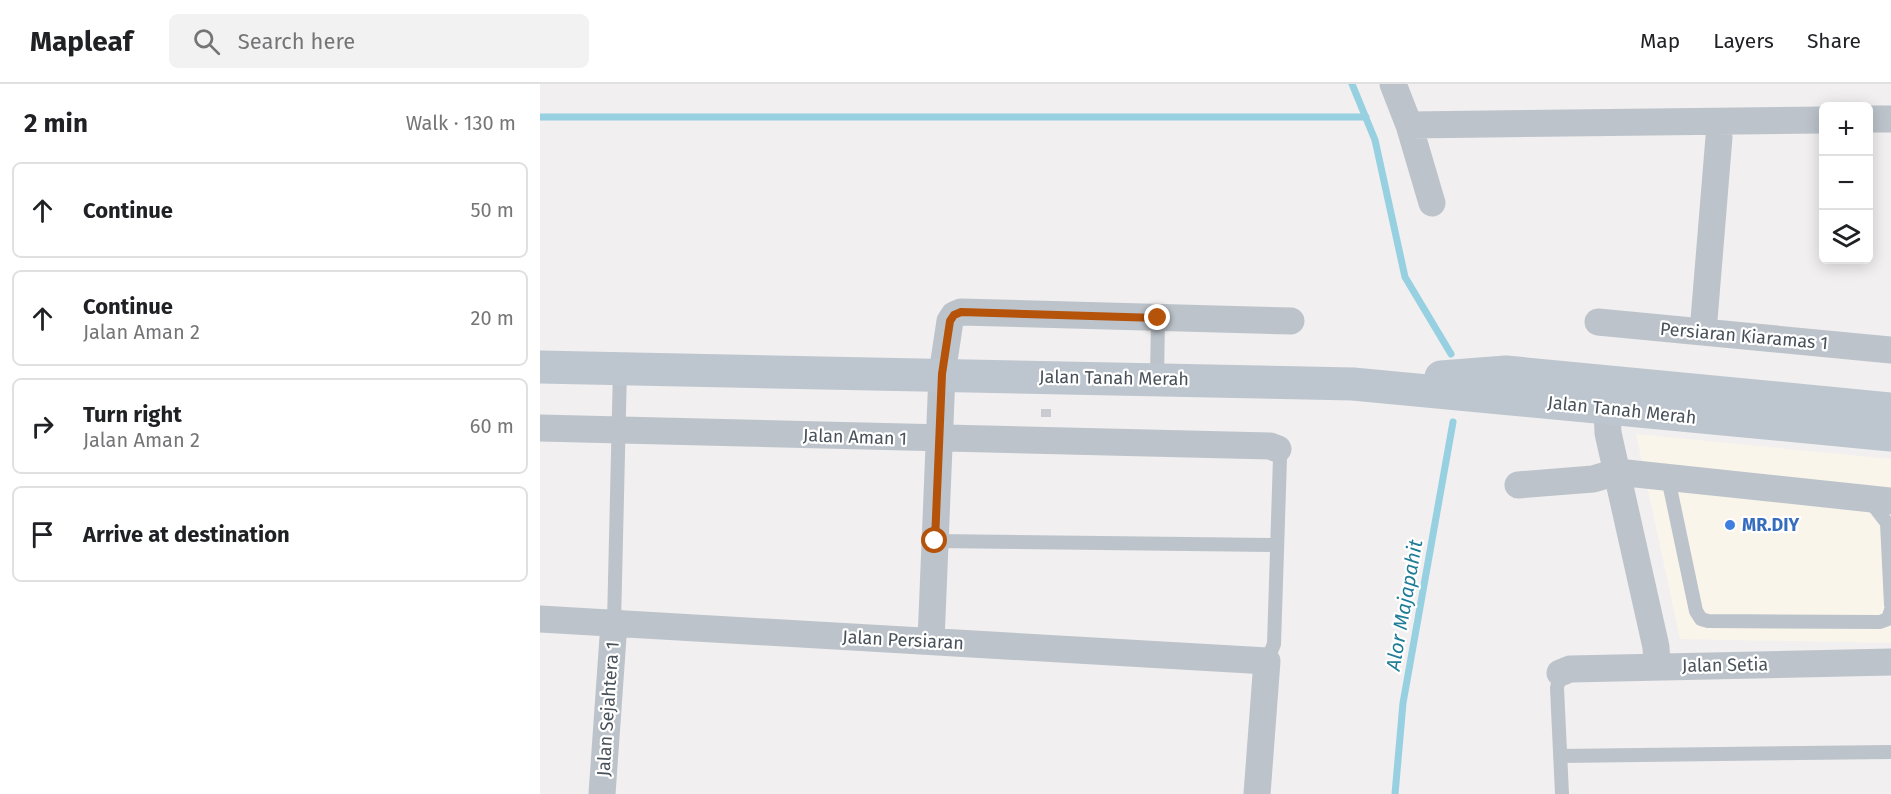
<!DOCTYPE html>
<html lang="en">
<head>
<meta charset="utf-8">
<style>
	body { margin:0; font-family:"Fira Sans",sans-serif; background:#f2f2f2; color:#202124 }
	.controls { position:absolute; right:18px; top:18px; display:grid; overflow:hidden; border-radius:9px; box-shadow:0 3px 15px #0003 }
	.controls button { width:54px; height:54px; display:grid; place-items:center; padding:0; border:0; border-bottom:2px solid #e0e0e0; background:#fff; color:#202124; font:30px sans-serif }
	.stop { position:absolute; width:18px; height:18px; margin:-14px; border:4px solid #b45309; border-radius:50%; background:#fff }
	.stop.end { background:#b45309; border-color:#fff; box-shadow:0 2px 6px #0008 }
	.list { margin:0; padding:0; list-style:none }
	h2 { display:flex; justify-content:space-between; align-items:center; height:78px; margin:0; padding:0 24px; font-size:26px }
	h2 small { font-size:20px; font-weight:400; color:#757577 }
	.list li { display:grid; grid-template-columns:39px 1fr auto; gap:18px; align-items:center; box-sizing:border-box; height:96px; margin:0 12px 12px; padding:0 12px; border:2px solid #e0e0e0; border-radius:9px }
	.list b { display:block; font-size:22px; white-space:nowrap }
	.list p { margin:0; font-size:20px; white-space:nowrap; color:#757577 }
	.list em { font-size:20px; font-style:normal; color:#757577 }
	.icon { flex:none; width:33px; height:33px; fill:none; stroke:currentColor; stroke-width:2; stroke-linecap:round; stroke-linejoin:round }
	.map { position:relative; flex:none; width:1351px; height:710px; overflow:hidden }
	header { display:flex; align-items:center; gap:36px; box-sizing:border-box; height:84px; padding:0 30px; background:#fff; border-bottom:2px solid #e0e0e0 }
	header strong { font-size:28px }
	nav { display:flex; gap:33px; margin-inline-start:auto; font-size:21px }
	.search { width:420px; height:54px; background:#f2f2f2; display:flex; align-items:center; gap:15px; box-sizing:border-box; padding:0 21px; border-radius:9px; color:#757577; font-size:22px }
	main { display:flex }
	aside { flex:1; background:#fff }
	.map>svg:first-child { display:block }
</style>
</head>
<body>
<header>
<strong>Mapleaf</strong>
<div class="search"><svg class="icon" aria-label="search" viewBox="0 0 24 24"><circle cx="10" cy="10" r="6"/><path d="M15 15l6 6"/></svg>Search here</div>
<nav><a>Map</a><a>Layers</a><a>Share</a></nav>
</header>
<main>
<aside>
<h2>2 min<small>Walk · 130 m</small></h2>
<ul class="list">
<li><svg class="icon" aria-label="ahead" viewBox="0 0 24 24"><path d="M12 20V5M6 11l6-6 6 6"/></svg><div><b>Continue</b></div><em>50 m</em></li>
<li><svg class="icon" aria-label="ahead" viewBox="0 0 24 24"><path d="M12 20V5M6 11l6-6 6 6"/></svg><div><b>Continue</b><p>Jalan Aman 2</p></div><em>20 m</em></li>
<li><svg class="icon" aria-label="right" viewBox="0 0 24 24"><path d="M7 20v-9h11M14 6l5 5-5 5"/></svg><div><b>Turn right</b><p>Jalan Aman 2</p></div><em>60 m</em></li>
<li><svg class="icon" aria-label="arrive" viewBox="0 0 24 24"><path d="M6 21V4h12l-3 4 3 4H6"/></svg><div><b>Arrive at destination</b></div></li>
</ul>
</aside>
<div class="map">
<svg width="1351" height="710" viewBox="0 0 1351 710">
	<rect width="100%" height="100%" fill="#f1efef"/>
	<path fill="#faf5eb" d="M1096 350 1351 375V559L1140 555Z"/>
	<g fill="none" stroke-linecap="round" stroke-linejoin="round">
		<path stroke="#96d0e1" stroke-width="7" d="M812 0 835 56 865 193 911 270
			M0 33H826
			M855 710 863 619 913 338"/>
	</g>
	<path fill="#c9cbd1" d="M501 325H511V333H501Z"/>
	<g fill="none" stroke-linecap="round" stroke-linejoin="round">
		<path stroke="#bcc3ca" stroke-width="14" d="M617 295 618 234
			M1128 394 1156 527 1161 535 1168 537 1340 538 1348 535 1351 526
			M1330 417 1347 439 1351 521
			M395 457 737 461
			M74 539 80 285
			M727 577 734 560 740 374 738 365
			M1020 589 1017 604 1022 710
			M1020 672 1351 668"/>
		<path stroke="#bcc3ca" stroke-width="27" d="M853 0 869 41 892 119
			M1328 35H1351
			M869 41 1284 36
			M1058 238 1351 266
			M1163 248 1179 53
			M1067 325 1068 349 1116 563 1117 583
			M0 344 730 362 738 365
			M978 401 1053 395 1077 388 1351 417
			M0 535 727 577 717 710
			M391 557 402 290 410 237 414 231 421 228 751 237
			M1020 589 1030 585 1351 578
			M62 710 74 539"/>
		<path stroke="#bdc5ce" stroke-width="33" d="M0 283 813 300 1351 351
			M901 293 966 288 1351 325"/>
	</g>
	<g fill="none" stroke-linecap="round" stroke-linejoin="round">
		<path stroke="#b45309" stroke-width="8" d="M395 457 402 290 410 237 414 231 421 228 618 234"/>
	</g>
	<circle fill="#3f7fe0" stroke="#fff" stroke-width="2" cx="1190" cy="441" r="6"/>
	<g text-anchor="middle" stroke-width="4.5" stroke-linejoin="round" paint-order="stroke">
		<g font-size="18" fill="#49525a" stroke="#fff">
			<text transform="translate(1204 252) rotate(5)" y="6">Persiaran Kiaramas 1</text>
			<text transform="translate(574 294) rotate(1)" y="6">Jalan Tanah Merah</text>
			<text transform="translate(1082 326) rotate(6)" y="6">Jalan Tanah Merah</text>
			<text transform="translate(315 353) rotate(2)" y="6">Jalan Aman 1</text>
			<text transform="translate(363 556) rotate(3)" y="6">Jalan Persiaran</text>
			<text transform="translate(1185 581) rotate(-1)" y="6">Jalan Setia</text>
			<text transform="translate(68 625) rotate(-86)" y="6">Jalan Sejahtera 1</text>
		</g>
		<g font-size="18" font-weight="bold" fill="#366cbe" stroke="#fff" text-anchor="start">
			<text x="1202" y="447">MR.DIY</text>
		</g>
		<g font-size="20" font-style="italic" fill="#1f7d98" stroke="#fff">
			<text transform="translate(864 521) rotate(-80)" y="7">Alor Majapahit</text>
		</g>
	</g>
</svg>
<div class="controls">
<button>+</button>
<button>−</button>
<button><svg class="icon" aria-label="layers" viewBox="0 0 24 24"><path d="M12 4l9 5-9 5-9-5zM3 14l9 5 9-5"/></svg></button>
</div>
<div class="stop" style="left:395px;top:457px"></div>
<div class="stop end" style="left:618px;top:234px"></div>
</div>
</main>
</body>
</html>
